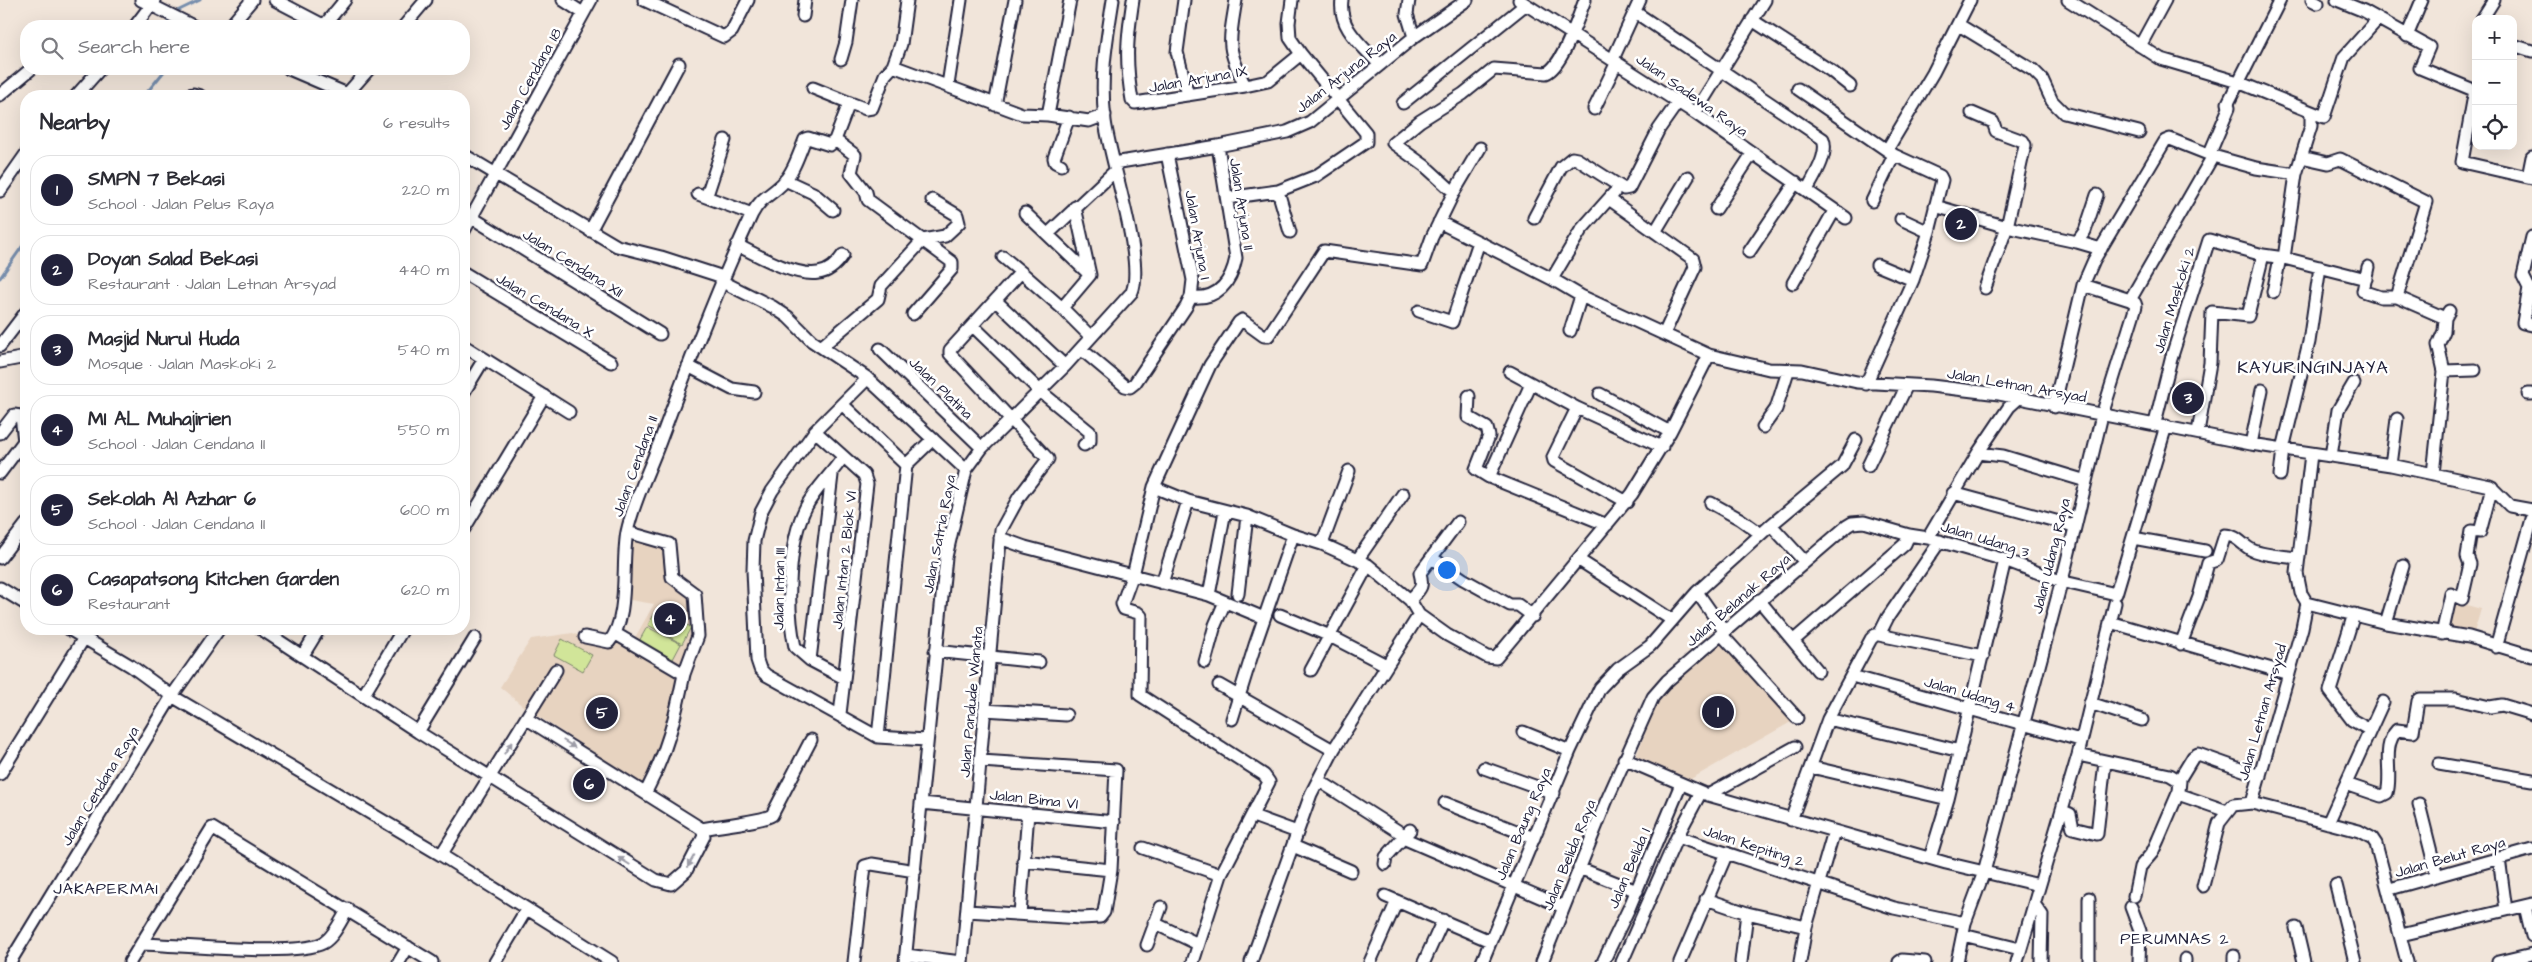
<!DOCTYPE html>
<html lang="en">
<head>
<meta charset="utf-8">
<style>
	body { margin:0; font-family:"Architects Daughter",sans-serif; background:#f2f2f3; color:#2b2b33 }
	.controls { position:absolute; right:15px; top:15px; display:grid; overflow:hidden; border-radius:10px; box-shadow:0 5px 20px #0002 }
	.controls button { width:45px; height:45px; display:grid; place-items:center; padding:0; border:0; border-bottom:1px solid #e1e1e2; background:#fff; color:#2b2b33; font:25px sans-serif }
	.you { position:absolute; left:1446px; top:569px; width:18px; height:18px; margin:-12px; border:4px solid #fff; border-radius:50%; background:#1a73e8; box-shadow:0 0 0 8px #1a73e833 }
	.badge { display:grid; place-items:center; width:32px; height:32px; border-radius:50%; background:#22223b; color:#fff; font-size:16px; font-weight:700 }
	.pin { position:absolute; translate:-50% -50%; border:2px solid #fff; box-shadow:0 1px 5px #0006 }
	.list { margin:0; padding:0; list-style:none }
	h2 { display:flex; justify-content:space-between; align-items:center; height:65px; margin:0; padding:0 20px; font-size:21px }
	h2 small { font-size:16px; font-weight:400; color:#7c7c81 }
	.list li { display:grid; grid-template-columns:32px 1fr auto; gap:15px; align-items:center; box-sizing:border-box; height:70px; margin:0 10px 10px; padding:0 10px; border:1px solid #e1e1e2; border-radius:20px }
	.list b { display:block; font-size:19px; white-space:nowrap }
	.list p { margin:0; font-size:16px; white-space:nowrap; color:#7c7c81 }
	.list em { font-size:16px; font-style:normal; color:#7c7c81 }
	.icon { flex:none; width:28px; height:28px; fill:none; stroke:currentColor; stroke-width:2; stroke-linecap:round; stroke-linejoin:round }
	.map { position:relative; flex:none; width:2532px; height:962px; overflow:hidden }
	.search { position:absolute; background:#fff; box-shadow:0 5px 20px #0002; left:20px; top:20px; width:450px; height:55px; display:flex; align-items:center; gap:12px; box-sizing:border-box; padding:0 18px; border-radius:20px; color:#7c7c81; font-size:19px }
	.panel { position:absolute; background:#fff; box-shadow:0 5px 20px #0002; left:20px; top:90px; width:450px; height:545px; border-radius:20px }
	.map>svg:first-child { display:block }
</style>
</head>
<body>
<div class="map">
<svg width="2532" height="962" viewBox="0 0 2532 962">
	<rect width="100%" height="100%" fill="#f1e5da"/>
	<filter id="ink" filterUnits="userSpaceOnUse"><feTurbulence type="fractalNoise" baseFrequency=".02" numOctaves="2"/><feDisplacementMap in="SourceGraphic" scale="10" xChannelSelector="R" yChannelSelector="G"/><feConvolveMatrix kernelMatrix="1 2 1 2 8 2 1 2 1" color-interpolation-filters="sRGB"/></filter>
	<g filter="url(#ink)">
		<path fill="#e7d3c0" d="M628 538 670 545 666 581 694 599 695 635 681 670 633 641 654 604 624 599Z
			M2452 601 2481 609 2473 636 2445 632Z
			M573 633 585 639 608 645 620 640 679 673 672 719 654 764 642 784 524 707 500 687 531 639Z
			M1723 642 1791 722 1689 780 1636 757 1657 703 1672 685Z"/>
		<path fill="#d1e599" stroke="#7a846a" d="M657 609 691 627 682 644 648 625Z
			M647 627 681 644 672 661 638 643Z
			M562 639 592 655 583 671 554 655Z"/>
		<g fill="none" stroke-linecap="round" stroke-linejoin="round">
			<path stroke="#778ead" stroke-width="3" d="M173 13 200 0
				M168 26V17
				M144 96 166 69
				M0 278 26 241"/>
			<g stroke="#22223b" stroke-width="15">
				<path id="minor" d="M141 0 193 26
					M275 0 321 24 327 22 345 0
					M563 0 583 13
					M644 0 724 37 732 31 748 0
					M1133 0C1127 39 1125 61 1132 100L1135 103 1245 86 1268 81 1301 54
					M1184 0 1177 52 1188 95
					M1236 0C1229 43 1226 46 1245 86
					M1342 0C1338 28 1362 45 1380 65
					M1409 0 1407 14 1414 37
					M1519 0 1695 113 1846 218
					M2068 0 2161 59 2238 82 2324 117 2344 57 2377 20
					M2312 0 2318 3
					M2337 0 2364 11 2429 47 2420 68 2476 91
					M1635 12 1823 139C1829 154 1814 177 1807 190
					M803 16 805 0
					M2482 19 2494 0
					M1752 20 1831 71 1850 86
					M1959 25 2033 70 2042 79 2052 101 2064 113 2139 132
					M135 26 154 1
					M230 26 252 0
					M404 26 426 0
					M2407 36 2422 0
					M2513 45 2532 51
					M2140 46 2165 0
					M841 59 846 42 852 0
					M1613 59 1640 0
					M893 66 1022 114 1048 115 1089 121 1105 115
					M289 69 352 96
					M948 85 961 0
					M813 88 850 103
					M1798 89 1894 155 1940 176 1942 180 1929 232 1913 280 1866 384
					M2475 90 2462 162 2532 178
					M347 94 369 69
					M0 95 31 69
					M76 96 100 69
					M185 96 193 94 200 96
					M1403 103 1525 5
					M995 105 1015 0
					M1594 109 1617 62
					M1695 113 1765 0
					M1972 113 1993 122 1996 131 2023 141 2025 145 2007 227 1985 288
					M2311 113V126L2296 174 2284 258 2366 279
					M1048 115 1070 0
					M835 140 855 155 851 173 866 192 868 200 952 262V269L913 314
					M1887 150 1933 73 1970 0
					M464 155 617 246 661 257 723 277
					M2209 155 2229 108 2228 103 2280 0
					M2301 157 2328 163 2340 159 2426 202 2397 297 2445 318 2449 311
					M1114 163 1218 146 1287 132 1310 122 1414 37 1467 0
					M1061 165 1055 162 1054 158 1069 117
					M2528 177 2532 157
					M785 180 813 193 833 210
					M1449 188 1425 166 1393 143 1420 121 1463 94 1494 69 1546 73C1563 66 1578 17 1585 0
					M0 191 26 154
					M1278 191 1290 232
					M698 194 752 214
					M707 195 725 140
					M1227 198 1278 191 1316 176 1366 142V133L1301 54 1290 38 1289 23 1292 0
					M1609 199 1693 259 1695 267 1664 334
					M1872 201 1894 155
					M1935 206 2007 227 2077 242 2085 231 2097 195
					M1716 209 1752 154
					M1025 213 1090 275
					M466 214 660 334
					M1534 218 1561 167 1572 158 1577 159 1624 189 1629 188 1659 129 1678 102
					M1901 219 1929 232
					M1439 222 1552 279 1581 296 1709 355 1769 369 1802 370 1857 382 1931 386 1999 394 2251 444 2391 465 2490 486 2510 506 2532 510
					M464 231 591 0
					M590 231 679 64
					M1655 232 1688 177
					M1048 234 1115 171
					M2532 237 2523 276 2529 288 2523 323 2532 325
					M2077 242 2101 249
					M737 245C757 255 795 277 818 273 829 272 837 264 843 255
					M1749 252 1796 182
					M1003 257 1021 272
					M1877 265 1913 280
					M2368 267 2363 291 2381 297H2397
					M464 273 611 362
					M1552 279 1581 230 1614 193
					M721 281 773 307 788 317 812 341 866 377 966 470
					M1793 283 1834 211
					M2273 292 2280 258
					M1191 297C1217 300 1231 283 1236 258L1218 146
					M2130 300 2213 156
					M996 301 1065 366
					M1062 308 1090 275 1075 207
					M1419 311 1452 322 1479 242
					M973 326 1040 391 1090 432V441L1084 445
					M1570 331 1581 296
					M0 346 26 312
					M464 346 569 412
					M821 347 878 299 881 286 923 240 945 236 959 223 957 215 932 200
					M880 349 982 448
					M1081 349 1125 386 1130 387 1135 383 1186 307 1191 297 1193 280 1167 154
					M0 362 26 357
					M688 366 732 389 754 392
					M2444 371 2438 345 2444 331 2445 318
					M1510 372 1577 408 1662 447
					M867 379 815 431 772 491 761 512 754 541 753 570 757 660 760 669 766 675 878 737 926 740
					M464 392 484 359
					M1600 394 1670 432
					M2528 394H2532
					M1469 396 1468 417 1487 428 1489 436 1476 469 1489 477 1607 525
					M842 404 906 465 878 737
					M2054 407 2083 285 2094 260 2165 141 2170 139 2213 156 2256 168 2296 174
					M1577 408 1553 457 1554 461 1627 502
					M2155 423 2171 359 2209 240 2263 255
					M1763 427 1776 409 1788 371
					M815 431 864 475 867 484 840 714
					M2198 432 2210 363 2212 312 2248 316 2263 255 2284 258
					M0 433 14 415 21 416 24 441 0 473
					M2251 444 2262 390
					M1978 453 2009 407 2019 398
					M2331 456 2338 410 2354 383
					M843 457C832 474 815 489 806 507 788 542 786 608 795 647L810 660 844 678
					M906 465 933 439
					M2391 465 2397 419
					M1868 466 1907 385
					M2433 474 2444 371 2475 370
					M2280 475 2283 449 2309 342 2320 267
					M1489 477 1531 384
					M1154 487 1188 501 1247 516 1293 535
					M1953 493 2074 526
					M1711 503 1740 519 1761 534
					M1771 525 1805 562
					M464 529 544 396
					M627 532 669 544 672 577 695 594 698 636 684 674
					M1000 538 1025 547 1209 595 1264 618
					M1928 538 1978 453 2003 456 2086 481
					M2133 538 2205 551
					M1322 544 1368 565 1410 600 1419 615 1447 635 1487 657 1496 658 1632 494 1670 432 1709 355
					M0 558 26 524
					M1432 558 1463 579 1510 605H1518L1533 616
					M1358 559 1403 494
					M1579 560 1672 620
					M1162 583 1188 501
					M0 588 26 604
					M1697 592 1725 632
					M1238 594 1247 516
					M1209 595 1225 511
					M1410 600C1420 589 1424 588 1420 573L1458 522
					M1759 600 1818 671
					M2307 603 2386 623 2469 637 2532 656
					M2354 614 2330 691 2352 720 2370 730
					M1280 615 1330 636 1386 665
					M2110 622 2289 674
					M2386 623 2403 566
					M69 629 131 666 172 696 441 855 612 962
					M261 629 418 732 656 880 671 884 686 871 704 836 702 829
					M616 634 684 674C675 718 667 752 646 792
					M2442 634 2451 594 2462 599 2470 564 2467 556 2471 531 2480 532 2492 487
					M1722 635 1797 718
					M1879 635 1983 656
					M585 637 609 642C630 618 621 563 627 532 634 499 651 467 662 436 690 360 718 287 752 214 762 196 769 197 782 184 793 173 799 154 805 139L808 138 830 145 835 140 848 106 850 103 866 109 872 108 885 75 893 66 901 44 907 0
					M1793 641 1905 544 1909 535
					M2181 644 2199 597 2208 563 2217 560 2225 535C2237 535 2242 545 2252 550 2265 556 2284 556 2299 558
					M2496 647 2532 519
					M935 651 1039 662
					M303 655 319 629
					M810 660 832 475
					M1205 662 1215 625 1225 602
					M1311 670 1368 565
					M1852 676 2080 740
					M1219 685 1333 750
					M363 696 403 629
					M2090 703 2142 720
					M984 710 1066 715
					M527 719 702 829C716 826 764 821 772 815L811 740
					M1232 719 1255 645 1293 535 1322 544 1349 471
					M1828 719 1960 751
					M418 732 475 638
					M1523 732 1570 751
					M2078 755 2170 775 2180 781 2179 791 2158 840 2152 853 2140 867 2134 896
					M1624 759 1708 795 1946 863 2039 885
					M2439 764 2532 780
					M1811 767 1948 799
					M1484 768 1554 793
					M0 774 84 638
					M1318 780 1401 833 1403 838 1563 907
					M2179 780 2193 757 2198 754 2260 776
					M2346 784 2381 796 2387 793C2393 773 2381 747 2397 730L2413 732 2418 701 2420 699H2456L2490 707 2502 705 2532 714
					M2178 794 2227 811
					M1708 795 1795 747
					M921 803 1114 822
					M1445 803 1534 838
					M2252 803 2302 628 2307 603 2301 593 2297 573 2311 454
					M2419 804 2437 876
					M2063 811 2070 814 2073 828 2097 834 2105 762
					M1253 816 1297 832
					M1791 820 1828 719 1871 639 1875 635H1879L1888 617 1940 541
					M2328 823 2383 702
					M1677 837 1894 908 1965 923
					M1293 846 1351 871
					M1143 848 1221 875
					M441 855 556 670
					M1930 858 1948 799 2005 560
					M2499 858 2506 910
					M1023 861 1111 870
					M1385 864 1386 857 1410 830
					M1579 868 1637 891
					M2336 885 2355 962
					M2203 886 2219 823 2233 805 2252 803 2359 831 2372 838 2376 844 2407 962
					M2390 889 2532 849
					M1385 896 1490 941
					M2089 898V962
					M1706 899 1747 913 1806 927
					M2034 904 2042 915 2041 962
					M2525 906 2532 936
					M2131 907 2140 931 2139 962
					M967 911 1081 918 1100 917 1104 912 1111 870 1116 770 981 761
					M1020 914 1028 813
					M1154 923 1198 944
					M2296 928 2304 962
					M1963 935 2020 949
					M2401 935 2532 904
					M142 944C177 945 297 957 323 943 334 937 341 920 348 909
					M1147 945 1161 907
					M906 955 961 962
					M2234 956V962
					M2185 959V962
					M10 962 172 696 219 629
					M130 962 212 828 432 962
					M399 962 408 947
					M495 962 526 910
					M854 962 865 866 872 864 915 871
					M905 962 946 557 966 470 982 448 1065 366 1132 292C1145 260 1110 161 1105 121 1100 76 1106 44 1113 0
					M962 962 1001 530 1019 497 1048 459 950 354V350L1021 272 1062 308 1091 337
					M1193 962 1221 875 1269 782 1264 775 1140 695 1141 616 1138 613 1124 609 1122 604 1134 571 1154 487 1210 365 1239 322 1242 320 1264 336H1268L1324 251 1422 265 1432 237 1454 192 1480 148
					M1251 962 1311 794 1334 749 1419 615
					M1370 962 1397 901
					M1424 962 1443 920
					M1482 962 1570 751 1600 688 1618 669 1650 646 1697 592 1771 525 1842 466 1856 440
					M1542 962 1606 802 1653 697 1667 681 1847 526 1852 523 1864 522 1909 535 1928 538 2005 560 2060 581 2116 594 2166 426
					M1603 962 1630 906 1681 784
					M1622 962 1677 837 1701 792
					M1680 962 1727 853
					M1741 962 1747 913
					M1800 962 1806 927 1834 831
					M1899 962 1902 960 1925 962
					M1957 962 1965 923 1984 872 2066 565 2102 415 2136 306 2135 303 2130 300 2083 285
					M2017 962 2078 755 2115 603
					M2498 962 2532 954"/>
			</g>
			<use href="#minor" stroke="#fff" stroke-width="11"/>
		</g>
		<defs><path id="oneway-solid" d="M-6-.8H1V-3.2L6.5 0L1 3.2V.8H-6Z" transform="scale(1.25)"/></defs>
		<g fill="#9c9ca7">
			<use href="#oneway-solid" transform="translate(569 744) rotate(32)"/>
			<use href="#oneway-solid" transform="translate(508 748) rotate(-57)"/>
			<use href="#oneway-solid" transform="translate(624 861) rotate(-148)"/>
			<use href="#oneway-solid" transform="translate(691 861) rotate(119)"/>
		</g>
	</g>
	<g text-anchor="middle" stroke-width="5" stroke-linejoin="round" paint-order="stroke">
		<g font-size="15" fill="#22223b" stroke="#fff">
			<text transform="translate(1346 72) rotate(-38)" y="5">Jalan Arjuna Raya</text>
			<text transform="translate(530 79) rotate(-61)" y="5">Jalan Cendana 18</text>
			<text transform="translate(1198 79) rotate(-10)" y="5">Jalan Arjuna IX</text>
			<text transform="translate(1692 95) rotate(35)" y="5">Jalan Sadewa Raya</text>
			<text transform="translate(1242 204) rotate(81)" y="5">Jalan Arjuna II</text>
			<text transform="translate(1198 235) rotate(80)" y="5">Jalan Arjuna I</text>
			<text transform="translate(573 263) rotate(32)" y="5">Jalan Cendana XII</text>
			<text transform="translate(2174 300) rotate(-73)" y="5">Jalan Maskoki 2</text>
			<text transform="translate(545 305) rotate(31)" y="5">Jalan Cendana X</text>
			<text transform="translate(2017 385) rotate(10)" y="5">Jalan Letnan Arsyad</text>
			<text transform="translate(941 388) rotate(44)" y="5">Jalan Platina</text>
			<text transform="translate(635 466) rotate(-70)" y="5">Jalan Cendana II</text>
			<text transform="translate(939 534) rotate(-79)" y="5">Jalan Satria Raya</text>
			<text transform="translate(1985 539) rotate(17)" y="5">Jalan Udang 3</text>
			<text transform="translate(2051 556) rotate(-76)" y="5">Jalan Udang Raya</text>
			<text transform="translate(844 560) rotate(-84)" y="5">Jalan Intan 2 Blok VI</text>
			<text transform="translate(779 589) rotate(-89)" y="5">Jalan Intan III</text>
			<text transform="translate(1738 600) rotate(-41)" y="5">Jalan Belanak Raya</text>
			<text transform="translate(1970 694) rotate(16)" y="5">Jalan Udang 4</text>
			<text transform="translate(971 702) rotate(-85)" y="5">Jalan Pandude Wanata</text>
			<text transform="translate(2262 712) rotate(-74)" y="5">Jalan Letnan Arsyad</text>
			<text transform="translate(100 786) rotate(-59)" y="5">Jalan Cendana Raya</text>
			<text transform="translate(1034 799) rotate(6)" y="5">Jalan Bima VI</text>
			<text transform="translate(1523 824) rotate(-67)" y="5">Jalan Baung Raya</text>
			<text transform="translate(1754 846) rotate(18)" y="5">Jalan Kepiting 2</text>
			<text transform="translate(1569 855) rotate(-68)" y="5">Jalan Belida Raya</text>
			<text transform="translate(2450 857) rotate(-16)" y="5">Jalan Belut Raya</text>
			<text transform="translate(1629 868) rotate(-67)" y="5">Jalan Belida I</text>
		</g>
		<g font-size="16" letter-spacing="1" fill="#22223b" stroke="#fff">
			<text x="106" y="894">JAKAPERMAI</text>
			<text x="2175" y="944">PERUMNAS 2</text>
		</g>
		<g font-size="18" letter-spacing="1" fill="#22223b" stroke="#fff">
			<text x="2313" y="373">KAYURINGINJAYA</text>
		</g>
	</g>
</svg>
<div class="controls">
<button>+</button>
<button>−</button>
<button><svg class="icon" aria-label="locate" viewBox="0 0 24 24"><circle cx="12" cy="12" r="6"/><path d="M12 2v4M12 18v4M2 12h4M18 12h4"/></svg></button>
</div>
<div class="you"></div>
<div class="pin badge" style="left:1718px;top:712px">1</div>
<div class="pin badge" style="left:1961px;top:224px">2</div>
<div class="pin badge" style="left:2188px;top:398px">3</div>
<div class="pin badge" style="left:670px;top:619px">4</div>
<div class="pin badge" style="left:602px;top:713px">5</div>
<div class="pin badge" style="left:589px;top:784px">6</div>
<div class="search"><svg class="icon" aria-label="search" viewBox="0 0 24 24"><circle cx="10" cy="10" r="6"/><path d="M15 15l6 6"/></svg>Search here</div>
<section class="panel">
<h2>Nearby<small>6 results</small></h2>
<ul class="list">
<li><span class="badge">1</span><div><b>SMPN 7 Bekasi</b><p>School · Jalan Pelus Raya</p></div><em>220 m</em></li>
<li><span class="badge">2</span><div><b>Doyan Salad Bekasi</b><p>Restaurant · Jalan Letnan Arsyad</p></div><em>440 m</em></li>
<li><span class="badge">3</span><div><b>Masjid Nurul Huda</b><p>Mosque · Jalan Maskoki 2</p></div><em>540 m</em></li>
<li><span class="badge">4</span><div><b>MI AL Muhajirien</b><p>School · Jalan Cendana II</p></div><em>550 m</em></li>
<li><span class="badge">5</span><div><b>Sekolah Al Azhar 6</b><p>School · Jalan Cendana II</p></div><em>600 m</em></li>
<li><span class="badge">6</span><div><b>Casapatsong Kitchen Garden</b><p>Restaurant</p></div><em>620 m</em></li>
</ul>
</section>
</div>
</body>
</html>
